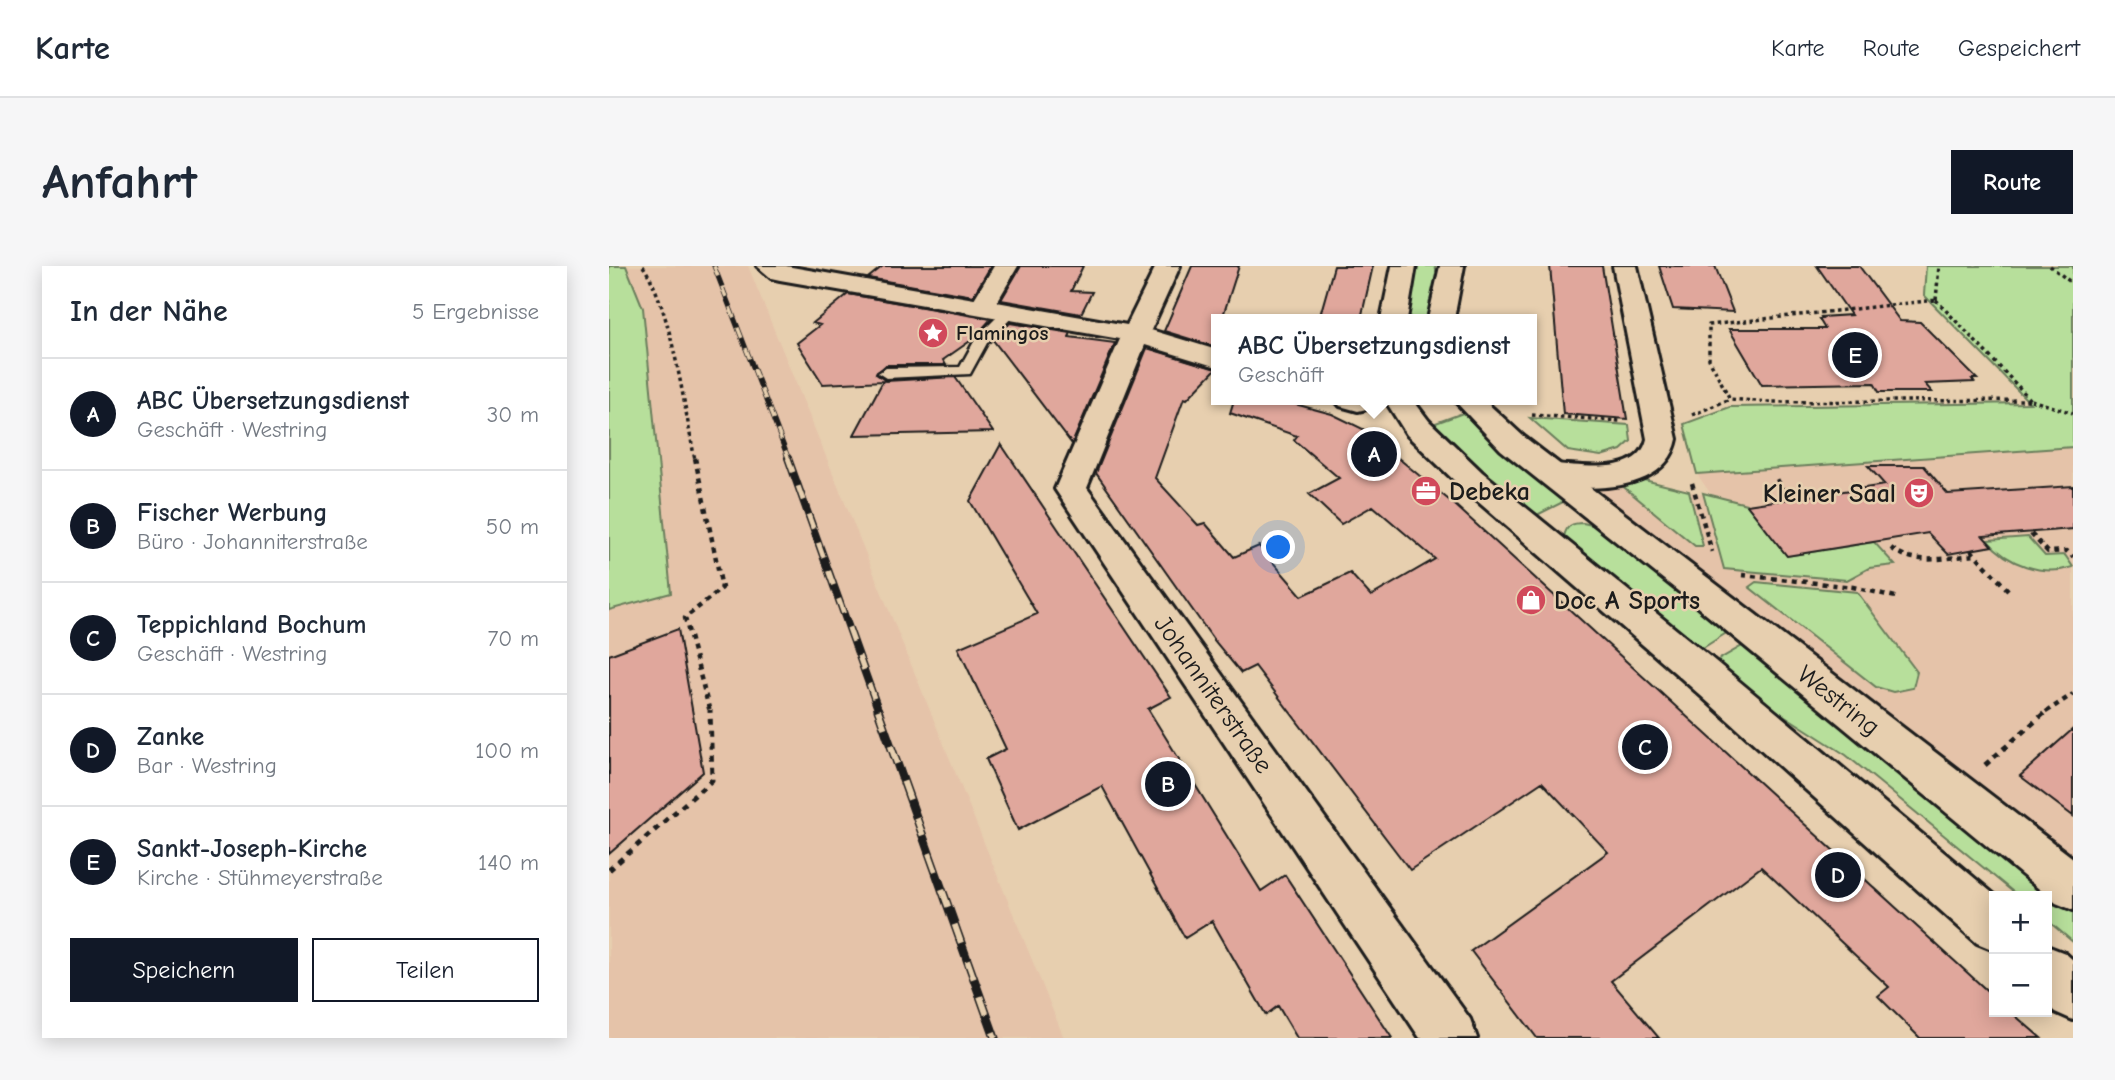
<!DOCTYPE html>
<html lang="de">
<head>
<meta charset="utf-8">
<style>
	body { margin:0; font-family:"Comic Neue",sans-serif; background:#f6f6f7; color:#1f2937 }
	.controls { position:absolute; right:21px; bottom:21px; display:grid; overflow:hidden; border-radius:0px; box-shadow:0 4px 18px #0003 }
	.controls button { width:63px; height:63px; display:grid; place-items:center; padding:0; border:0; border-bottom:2px solid #e0e1e3; background:#fff; color:#1f2937; font:35px sans-serif }
	.you { position:absolute; left:670px; top:282px; width:24px; height:24px; margin:-18px; border:5px solid #fff; border-radius:50%; background:#1a73e8; box-shadow:0 0 0 10px #1a73e833 }
	.badge { display:grid; place-items:center; width:46px; height:46px; border-radius:50%; background:#111827; color:#fff; font-size:23px; font-weight:700 }
	.pin { position:absolute; translate:-50% -50%; border:4px solid #fff; box-shadow:0 2px 7px #0006 }
	.popup { position:absolute; left:602px; top:48px; width:326px; height:91px; box-sizing:border-box; display:grid; place-content:center; border-radius:0px; background:#fff; filter:drop-shadow(0 2px 5px #0005); font-size:23px; white-space:nowrap; color:#747a83 }
	.popup b { font-size:26px; color:#1f2937 }
	.popup::after { content:''; position:absolute; left:50%; top:100%; margin-left:-14px; border:14px solid transparent; border-top-color:#fff }
	.list { margin:0; padding:0; list-style:none }
	h2 { display:flex; justify-content:space-between; align-items:center; height:91px; margin:0; padding:0 28px; font-size:30px }
	h2 small { font-size:23px; font-weight:400; color:#747a83 }
	.list li { display:grid; grid-template-columns:46px 1fr auto; gap:21px; align-items:center; box-sizing:border-box; height:112px; padding:0 28px; border-top:2px solid #e0e1e3 }
	.list b { display:block; font-size:26px; white-space:nowrap }
	.list p { margin:0; font-size:23px; white-space:nowrap; color:#747a83 }
	.list em { font-size:23px; font-style:normal; color:#747a83 }
	.actions { display:flex; gap:14px; padding:21px 28px }
	.actions a { flex:1; padding:16px 0; border:2px solid #111827; border-radius:0px; text-align:center; font-size:24px; color:#111827 }
	.actions .main { background:#111827; color:#fff }
	.map { position:relative; flex:none; width:1464px; height:772px; overflow:hidden; border-radius:0px }
	header { display:flex; align-items:center; gap:42px; box-sizing:border-box; height:98px; padding:0 35px; background:#fff; border-bottom:2px solid #e0e1e3 }
	header strong { font-size:33px }
	nav { display:flex; gap:38px; margin-inline-start:auto; font-size:24px }
	.intro { display:flex; align-items:center; justify-content:space-between; box-sizing:border-box; height:168px; padding:0 42px }
	h1 { margin:0; font-size:49px }
	.button { padding:18px 32px; border-radius:0px; background:#111827; color:#fff; font-size:24px; font-weight:700 }
	main { display:flex; gap:42px; padding:0 42px }
	aside { flex:1; background:#fff; border-radius:0px; box-shadow:0 4px 18px #0003 }
	.map>svg:first-child { display:block }
</style>
</head>
<body>
<header>
<strong>Karte</strong>
<nav><a>Karte</a><a>Route</a><a>Gespeichert</a></nav>
</header>
<div class="intro"><h1>Anfahrt</h1><a class="button">Route</a></div>
<main>
<aside>
<h2>In der Nähe<small>5 Ergebnisse</small></h2>
<ul class="list">
<li><span class="badge">A</span><div><b>ABC Übersetzungsdienst</b><p>Geschäft · Westring</p></div><em>30 m</em></li>
<li><span class="badge">B</span><div><b>Fischer Werbung</b><p>Büro · Johanniterstraße</p></div><em>50 m</em></li>
<li><span class="badge">C</span><div><b>Teppichland Bochum</b><p>Geschäft · Westring</p></div><em>70 m</em></li>
<li><span class="badge">D</span><div><b>Zanke</b><p>Bar · Westring</p></div><em>100 m</em></li>
<li><span class="badge">E</span><div><b>Sankt-Joseph-Kirche</b><p>Kirche · Stühmeyerstraße</p></div><em>140 m</em></li>
</ul>
<div class="actions"><a class="main">Speichern</a><a>Teilen</a></div>
</aside>
<div class="map">
<svg width="1464" height="772" viewBox="0 0 1464 772">
	<rect width="100%" height="100%" fill="#e7cfaf"/>
	<filter id="ink" filterUnits="userSpaceOnUse"><feTurbulence type="fractalNoise" baseFrequency=".0143" numOctaves="2"/><feDisplacementMap in="SourceGraphic" scale="14" xChannelSelector="R" yChannelSelector="G"/><feConvolveMatrix kernelMatrix="1 2 1 2 8 2 1 2 1" color-interpolation-filters="sRGB"/></filter>
	<g filter="url(#ink)">
		<path fill="#e5c3a9" d="M0 0H139L455 772H0Z
			M1464 181V598L979 219 1031 213 1104 231 1088 208Z"/>
		<path fill="#b7df9b" stroke="#6a7e5c" stroke-width="2" d="M0 0H17L34 42 62 327 0 344Z
			M808 0H826L828 8 818 53H799Z
			M1317 0H1464V181L1088 208 1075 158 1121 141 1421 137 1315 29Z
			M854 147 885 178 956 235 926 250 838 174 824 158Z
			M921 152 1020 159 1022 175 1012 184 992 190 959 185Z
			M1031 213 1080 225 1094 280H1086L1010 217Z
			M1094 227 1137 238 1178 290 1265 276 1286 299 1260 302 1238 314 1115 303Z
			M974 257 987 260 1119 366 1089 385 958 276 955 271C957 259 964 257 974 257Z
			M1419 271 1436 290 1456 289 1464 301C1433 311 1398 298 1378 274Z
			M1147 316 1248 326 1308 406 1304 422 1284 426 1267 421 1140 321Z
			M1135 379 1464 644V676L1438 654V630H1409L1237 489 1148 432 1104 397Z"/>
		<path fill="#e0a79c" stroke="#1c1c1c" stroke-width="2" d="M274 0H382L364 30 259 12Z
			M412 0H474L462 25 483 26 472 48 392 34Z
			M583 0H630L613 53H607V81L555 65Z
			M725 0H764L752 53H710Z
			M941 0H993L1018 153 954 148Z
			M1050 0H1106L1124 46 1064 43Z
			M1208 0H1250L1291 55 1311 56 1368 113H1363L1365 116 1316 118 1323 126H1270L1265 117 1153 119 1120 63H1216L1210 53H1213L1212 51 1242 49Z
			M239 28 382 53 364 73 334 94 337 99H277L267 108 277 115 346 111 384 166 245 169 274 115 214 118 188 77 211 59 204 57Z
			M401 57 462 67 460 71 506 77 463 178 384 74Z
			M538 82 607 103 578 133 575 132 546 212 589 259 596 257 625 291 650 280 693 330 741 307 762 330 826 293 764 240 732 258 700 228 730 212 685 174 688 170 621 147 625 134H671L723 148 754 163 846 239 1385 731V746H1402L1432 772H1311L1269 730 1280 721 1152 601 1002 715 1050 772H928L862 685 999 586 933 516 801 604 646 400 632 407 604 373 487 207Z
			M392 178 562 431 539 443 652 625 676 609 783 772H688L669 740 657 749 603 655 576 672 493 520 409 564 377 493 397 483 349 382 428 348 361 235Z
			M1259 200H1315L1339 228 1464 220V263L1374 270 1383 280 1339 288 1319 267 1178 290 1138 239 1276 219Z
			M69 363 94 506 0 588V389Z
			M1464 463V550L1411 510Z"/>
		<g fill="none" stroke-linecap="round" stroke-linejoin="round">
			<g stroke="#1c1c1c" stroke-width="5">
				<path id="lane" d="M402 41 409 45 378 77 361 108 277 112 269 107 277 102 351 101 367 72 397 42Z"/>
			</g>
			<g stroke="#1c1c1c" stroke-width="6">
				<path id="street" d="M148 0H177L365 33 385 0H409L388 36 518 59 547 0H571L542 64 608 84V101L536 79 478 222 861 753 868 772H811L446 223 511 73 171 14 162 12Z
					M1004 0H1028L1068 173C1057 228 975 227 932 215L927 208 932 201 943 198C973 199 1029 211 1038 173Z
					M726 134H775L770 140 749 145 731 140Z"/>
			</g>
			<g stroke="#1c1c1c" stroke-width="6">
				<path id="primary" d="M783 0H807L798 53H772Z
					M831 0H855L845 53H819Z
					M776 134H804L820 155 873 206 1100 390 1387 630 1385 684 1368 677 1072 412 851 220 798 169Z
					M845 134H875L914 170 1464 592V644L1447 637 1069 325 892 184Z
					M1438 680 1456 687 1464 694V754L1446 746 1438 739Z"/>
			</g>
			<path stroke="#1c1c1c" stroke-width="3.5" stroke-dasharray="3.5 3.5" stroke-linecap="butt" d="M34 0C63 43 75 141 86 194
				M1441 0 1464 18
				M1327 34 1330 0
				M1327 34 1422 134 1159 136 1121 133 1100 93V59Z
				M1422 134 1464 147
				M923 149 1012 155
				M1083 149 1121 133"/>
			<path stroke="#1c1c1c" stroke-width="4.5" stroke-dasharray="5 5" stroke-linecap="butt" d="M86 192 113 322 76 352 101 446
				M1168 213 1178 232
				M1083 217 1103 286
				M1422 268 1439 286 1458 285 1464 291
				M1282 282C1307 301 1338 291 1367 289
				M1362 284 1399 324
				M1133 309 1244 321 1291 332
				M1437 446 1464 428"/>
			<path stroke="#1c1c1c" stroke-width="5" stroke-dasharray="6 6" stroke-linecap="butt" d="M1376 499 1439 444
				M0 604 103 514 101 444"/>
			<use href="#lane" fill="#e7cfaf" fill-rule="evenodd"/>
			<use href="#street" fill="#e7cfaf" fill-rule="evenodd"/>
			<use href="#primary" fill="#e7cfaf" fill-rule="evenodd"/>
			<g stroke="#1c1c1c" stroke-width="5">
				<path id="rail-far2" d="M105 0 180 194"/>
			</g>
			<g stroke="#1c1c1c" stroke-width="8">
				<path id="rail-far1" d="M179 192 270 446"/>
			</g>
			<g stroke="#1c1c1c" stroke-width="9">
				<path id="rail" d="M269 444 386 772"/>
			</g>
			<use href="#rail-far2" stroke="#e7cfaf" stroke-width="3.5" stroke-dasharray="11" stroke-linecap="butt"/>
			<use href="#rail-far1" stroke="#e7cfaf" stroke-width="5" stroke-dasharray="15" stroke-linecap="butt"/>
			<use href="#rail" stroke="#e7cfaf" stroke-width="6" stroke-dasharray="19" stroke-linecap="butt"/>
		</g>
	</g>
	<defs>
		<g id="sight-disc" transform="scale(1.575)"><circle r="9.5" fill="#d1495b" stroke="#e7cfaf"/><path d="M0-6L1.8-2.2L6-1.7L2.9 1.2L3.7 5.4L0 3.3L-3.7 5.4L-2.9 1.2L-6-1.7L-1.8-2.2Z" fill="#fff"/></g>
		<g id="office-disc" transform="scale(1.575)"><circle r="9.5" fill="#d1495b" stroke="#e7cfaf"/><path d="M-6-3h4V-5.5h4V-3h4V5H-6ZM-1-4.5V-3h2v-1.5ZM-6 0V1H6V0Z" fill="#fff"/></g>
		<g id="theatre-disc" transform="scale(1.575)"><circle r="9.5" fill="#d1495b" stroke="#e7cfaf"/><path d="M-5-5.5Q0-4 5-5.5V0Q5 5 0 6Q-5 5-5 0ZM-3.3-2.5H-1v1.5H-3.3ZM1-2.5H3.3v1.5H1ZM-2.8 1Q0 5.5 2.8 1Z" fill="#fff"/></g>
		<g id="shop-disc" transform="scale(1.575)"><circle r="9.5" fill="#d1495b" stroke="#e7cfaf"/><path d="M-5-2.5h2.3a2.7 3.5 0 0 1 5.4 0H5L5.5 6h-11ZM-1.5-2.5h3a1.5 2.3 0 0 0-3 0Z" fill="#fff"/></g>
	</defs>
	<g fill-rule="evenodd">
		<use href="#sight-disc" x="324" y="67"/>
		<use href="#office-disc" x="817" y="225"/>
		<use href="#theatre-disc" x="1310" y="227"/>
		<use href="#shop-disc" x="922" y="334"/>
	</g>
	<g text-anchor="middle" stroke-width="5" stroke-linejoin="round" paint-order="stroke">
		<g font-size="21" font-weight="bold" fill="#1c1c1c" stroke="#e7cfaf" text-anchor="start">
			<text x="347" y="74">Flamingos</text>
		</g>
		<g font-size="26" font-weight="bold" fill="#1c1c1c" stroke="#e7cfaf" text-anchor="start">
			<text x="840" y="234">Debeka</text>
			<text x="1287" y="236" text-anchor="end">Kleiner Saal</text>
			<text x="945" y="343">Doc A Sports</text>
		</g>
		<g font-size="26" fill="#1c1c1c" stroke="#e7cfaf">
			<text transform="translate(605 428) rotate(55)" y="9">Johanniterstraße</text>
			<text transform="translate(1230 434) rotate(38)" y="9">Westring</text>
		</g>
	</g>
</svg>
<div class="controls">
<button>+</button>
<button>−</button>
</div>
<div class="you"></div>
<div class="pin badge" style="left:765px;top:188px">A</div>
<div class="popup"><b>ABC Übersetzungsdienst</b>Geschäft</div>
<div class="pin badge" style="left:559px;top:518px">B</div>
<div class="pin badge" style="left:1036px;top:481px">C</div>
<div class="pin badge" style="left:1229px;top:609px">D</div>
<div class="pin badge" style="left:1246px;top:89px">E</div>
</div>
</main>
</body>
</html>
